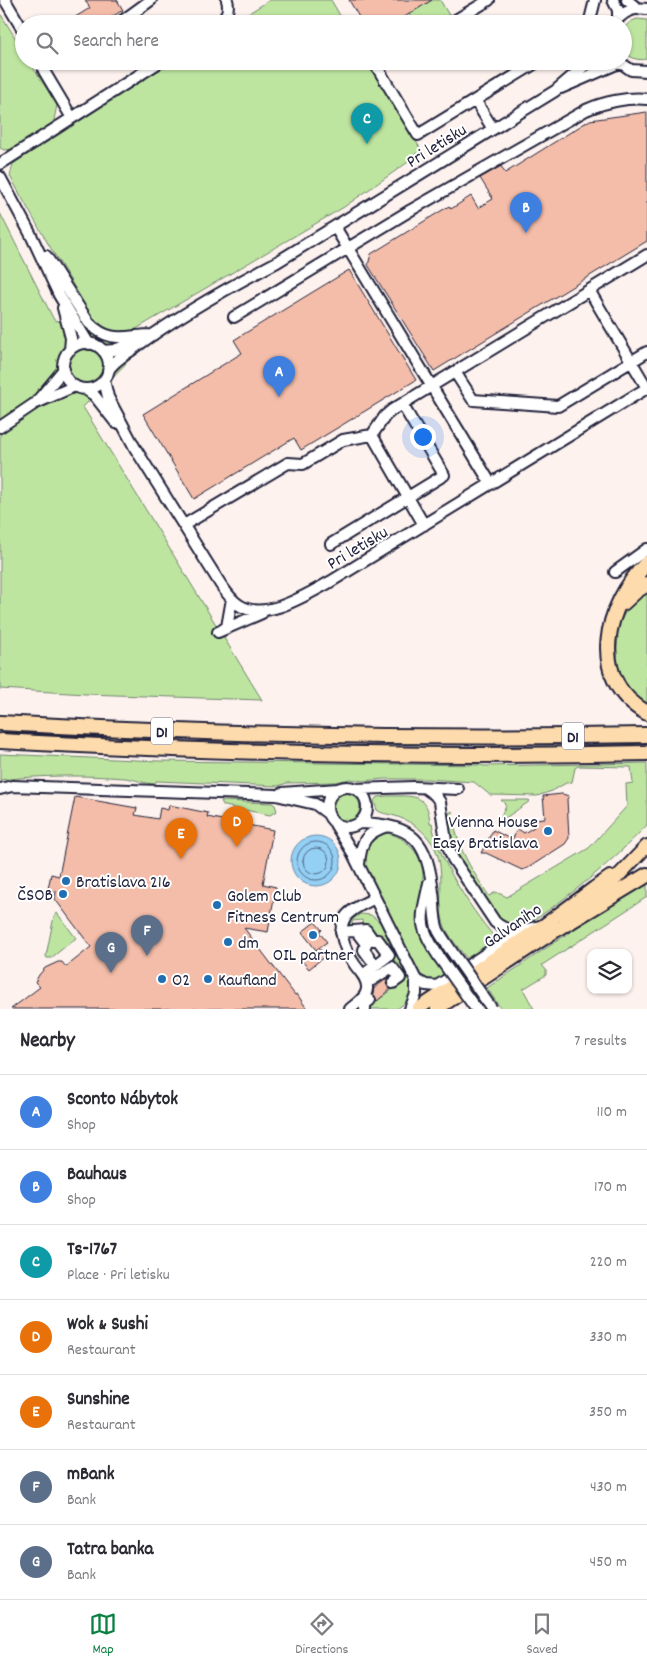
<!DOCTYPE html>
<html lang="en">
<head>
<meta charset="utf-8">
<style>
	body { margin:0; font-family:Dekko,sans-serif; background:#f7f7f7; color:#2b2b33 }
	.controls { position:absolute; right:15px; bottom:15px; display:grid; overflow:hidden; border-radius:10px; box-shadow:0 1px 4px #0004 }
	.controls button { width:45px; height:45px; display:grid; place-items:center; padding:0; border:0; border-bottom:1px solid #e1e1e2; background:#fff; color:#2b2b33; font:25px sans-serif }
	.you { position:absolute; left:422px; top:436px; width:18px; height:18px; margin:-12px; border:4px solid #fff; border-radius:50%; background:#1a73e8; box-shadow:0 0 0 8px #1a73e833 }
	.badge { display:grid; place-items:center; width:32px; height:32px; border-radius:50%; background:#0b8043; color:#fff; font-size:16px; font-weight:700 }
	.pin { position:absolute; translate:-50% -41px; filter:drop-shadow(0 1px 2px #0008) }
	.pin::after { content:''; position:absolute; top:26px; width:18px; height:15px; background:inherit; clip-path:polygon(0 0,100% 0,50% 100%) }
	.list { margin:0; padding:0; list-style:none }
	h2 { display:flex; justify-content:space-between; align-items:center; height:65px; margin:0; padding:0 20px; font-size:21px }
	h2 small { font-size:16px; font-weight:400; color:#7c7c81 }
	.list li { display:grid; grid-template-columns:32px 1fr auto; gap:15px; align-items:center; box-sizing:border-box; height:75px; padding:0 20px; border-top:1px solid #e1e1e2 }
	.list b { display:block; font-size:19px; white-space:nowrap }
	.list p { margin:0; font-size:16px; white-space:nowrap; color:#7c7c81 }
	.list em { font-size:16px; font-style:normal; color:#7c7c81 }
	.icon { flex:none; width:28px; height:28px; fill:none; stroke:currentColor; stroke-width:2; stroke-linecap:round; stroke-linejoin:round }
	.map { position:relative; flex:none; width:647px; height:1009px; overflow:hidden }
	.search { position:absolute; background:#fff; box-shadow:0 1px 4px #0004; left:15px; right:15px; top:15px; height:55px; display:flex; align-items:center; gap:12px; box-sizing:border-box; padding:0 18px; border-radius:28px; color:#7c7c81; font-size:19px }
	.sheet { height:590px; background:#fff }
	nav { display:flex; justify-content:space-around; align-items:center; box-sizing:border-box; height:70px; border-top:1px solid #e1e1e2; background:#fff; font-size:14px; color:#7c7c81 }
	nav a { display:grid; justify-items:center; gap:2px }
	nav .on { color:#0b8043 }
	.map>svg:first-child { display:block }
</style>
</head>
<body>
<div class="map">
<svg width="647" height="1009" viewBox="0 0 647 1009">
	<rect width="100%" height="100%" fill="#fdf2ee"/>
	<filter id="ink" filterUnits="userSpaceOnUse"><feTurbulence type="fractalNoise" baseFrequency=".02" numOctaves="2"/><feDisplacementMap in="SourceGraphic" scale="10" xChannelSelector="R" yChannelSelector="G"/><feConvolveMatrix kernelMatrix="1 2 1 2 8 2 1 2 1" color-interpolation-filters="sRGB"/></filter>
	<g filter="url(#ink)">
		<path fill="#bee5a0" stroke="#70846e" d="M270 0H331L345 24H231Z
			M432 0H440L450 17 439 24H414L409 14Z
			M0 13 24 52V61H29L57 105 54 120 50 126 13 149 4 150 0 148Z
			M637 19 647 20V59C637 61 630 58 623 50 623 34 620 25 637 19Z
			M173 61H368L423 153 419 155 417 153 411 157V160L344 207 136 329C125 332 113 335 103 327 89 316 81 298 72 283 50 248 30 213 10 176L13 164Z
			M0 213 54 320 112 334 152 337 83 407 262 700 86 694 0 689Z
			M647 591V703C622 688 614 665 618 637L615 636C620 617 630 602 647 591Z
			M0 754 159 761 481 765 484 766 647 763V825C610 864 569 897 524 927L502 924 453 853 446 823 449 822V813L452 811C457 849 469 865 489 896L496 892 507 897 589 848 627 806 626 784 633 783 631 767 578 766 575 768 572 782 566 783 552 791 537 796 490 795 474 782 427 779H384L363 781 350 779 335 782 287 783 278 786 156 781 155 784C145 784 135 779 125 778 83 775 42 775 0 780Z
			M332 807a14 14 0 1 1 28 0a14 14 0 1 1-28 0Z
			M388 796C413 796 428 793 430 823H432C437 859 475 916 499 942L470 963C461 950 447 936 443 921 436 894 449 864 429 839 421 828 408 820 395 816 389 814 382 814 377 810L374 801 377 797Z
			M501 800H529L530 801 501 821 503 825H500L495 822H498L506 805Z
			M221 801 272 803 275 805 277 811 270 815 225 806 223 805Z
			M385 833C394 834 402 838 408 844 439 872 411 900 419 932 423 948 438 963 448 977 436 981 430 983 420 974L364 862 365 845 379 834Z
			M647 880V897L542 965 546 970V975L523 989 534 1009H501L487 988Z
			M57 913 76 938 51 958H47L46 956 54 916Z
			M360 914 371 915 381 923 411 983 412 988 411 995 406 1002 397 1009H367L368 1006 373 1004 404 981 395 965 370 976 393 953 381 935 379 937 363 927 362 920 352 921 353 928 349 927 348 925 352 920Z"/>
		<path fill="#94cff4" stroke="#668aaa" d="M291 861a25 25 0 1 1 50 0a25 25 0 1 1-50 0Z"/>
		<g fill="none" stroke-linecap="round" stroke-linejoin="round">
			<path stroke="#506785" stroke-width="1" d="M297 861a19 19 0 1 1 38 0a19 19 0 1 1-38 0Z
				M303 861a13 13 0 1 1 26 0a13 13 0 1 1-26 0Z"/>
		</g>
		<path fill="#f4bda9" stroke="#22223b" d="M85 0H117L123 10 100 24H64L90 8Z
			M349 0H432L393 24H363Z
			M647 112V241L434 371 368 265 371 254 449 206 451 209 471 196 478 208 493 199 480 178 501 166 505 173 590 120Z
			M349 270 416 380 301 450 294 438 194 499 143 414 242 353 234 340Z
			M562 794 569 796 567 799 569 838 565 844 528 868 522 870 486 853H481L493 830 512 840 518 829 524 833 534 827 533 819 545 818 543 796Z
			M75 797 137 808 135 815 158 819 160 808 168 810 169 805 208 813 207 817 273 830 263 884 276 887 268 932 244 928 295 995 297 994 307 1009H11L40 987 35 982 39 975 45 968 58 962H62L66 967 91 947 55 899 56 891 48 889 51 874 59 876Z
			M315 922 322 930 319 932 327 942 316 950 302 932Z
			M319 948 325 956 309 969 302 961Z
			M388 978 386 984 391 989 377 1001 373 994 374 988Z"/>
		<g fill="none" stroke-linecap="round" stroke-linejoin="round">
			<g stroke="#22223b" stroke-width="14">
				<path id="minor" d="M5 0 24 32
					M613 0 618 10V18
					M627 0 638 9
					M118 24 151 0
					M219 24C226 17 230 10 227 0
					M449 24 489 0
					M589 24 595 0
					M614 24C622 12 633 7 647 9
					M48 61 44 71 72 118
					M387 61 377 67 418 135 539 61
					M618 61 631 70 647 71
					M561 88 619 63
					M475 100 493 129
					M0 164 161 61
					M0 177 31 235 59 295 89 344
					M335 227 491 484
					M46 256 89 323C111 345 126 335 153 335
					M589 290 647 388
					M63 308 71 338 70 350
					M234 317 411 210 586 110C604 102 628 97 647 99
					M63 366a23 23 0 1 1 46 0a23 23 0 1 1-46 0Z
					M103 351 114 350 136 342
					M108 371C114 360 127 354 137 346 181 314 229 287 277 262L555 91 590 61
					M455 372 473 400 558 406 647 352
					M104 380 108 397 135 448 221 585C226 592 231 600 239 605 264 622 306 595 330 582L647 388
					M85 389 94 395 116 423
					M38 400 64 369
					M0 427 34 404 75 386
					M372 435 424 525
					M184 525 288 463 303 464 343 440 372 435 385 416 392 410 647 255
					M331 544 444 475 402 404
					M615 572 647 549
					M222 630 227 627 232 599
					M218 632 262 613
					M327 807a20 20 0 1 1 40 0a20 20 0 1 1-40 0Z
					M425 788 435 795 440 802 446 841 453 859 495 922C509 935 523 930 540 926
					M0 789 12 786 276 795 315 804 327 813
					M355 789 414 787 458 789
					M282 793 338 789
					M360 823C414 825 427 840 433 892 435 904 433 917 438 930 441 936 446 943 450 949
					M335 824 351 850 416 980V994L410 1009
					M359 864C361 842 365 833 387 826
					M429 883C421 921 417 923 439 957
					M356 931 366 944 364 950 375 965
					M341 932 366 930 373 940H378L389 955 363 975
					M416 980 426 985 437 986 520 931
					M367 981 372 980 392 967 400 978 393 983
					M350 1009C357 1003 366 998 367 989 368 979 360 972 355 965 346 952 334 928 348 914 355 907 365 903 375 898
					M365 1009V1004L370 1000"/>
			</g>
			<g stroke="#22223b" stroke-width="16">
				<path id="major" d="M418 1009 544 925 594 888 610 877
					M437 1009 566 924 601 894 647 846"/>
			</g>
			<g stroke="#22223b" stroke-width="18">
				<path id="highway" d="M647 563C605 605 586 679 647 713
					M623 603 636 591 647 584
					M0 723C216 735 431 739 647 735
					M0 741C215 753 431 758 647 753
					M566 924 647 875"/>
			</g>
			<use href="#minor" stroke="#fff" stroke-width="10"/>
			<use href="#major" stroke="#fedbac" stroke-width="12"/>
			<use href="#highway" stroke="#fedbac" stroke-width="14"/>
			<g stroke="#22223b" stroke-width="14" stroke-linecap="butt">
				<path id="minor-bridge" d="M450 949 492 1009
					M439 957 476 1009"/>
			</g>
			<use href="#minor-bridge" stroke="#fff" stroke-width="10"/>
		</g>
	</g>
	<g fill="#1f6fb2" stroke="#fff" stroke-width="2">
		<circle cx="548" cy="831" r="5"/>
		<circle cx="66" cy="881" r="5"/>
		<circle cx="63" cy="894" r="5"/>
		<circle cx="217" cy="905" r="5"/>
		<circle cx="313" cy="935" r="5"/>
		<circle cx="228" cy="942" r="5"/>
		<circle cx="162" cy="979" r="5"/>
		<circle cx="208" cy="979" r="5"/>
	</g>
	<g text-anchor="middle" stroke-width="4" stroke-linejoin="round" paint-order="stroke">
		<g fill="#fff" stroke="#646476" stroke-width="1">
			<rect x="151" y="717.5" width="22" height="27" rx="4"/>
			<rect x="562" y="722.5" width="22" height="27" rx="4"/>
		</g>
		<g font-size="16" font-weight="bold" fill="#22223b">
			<text x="162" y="737">D1</text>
			<text x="573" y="742">D1</text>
		</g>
		<g font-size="18" fill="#22223b" stroke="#fff">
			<text transform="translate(436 145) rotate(-32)" y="6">Pri letisku</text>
			<text transform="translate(357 547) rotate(-31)" y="6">Pri letisku</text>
			<text transform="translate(512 925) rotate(-34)" y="6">Galvaniho</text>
		</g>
		<g font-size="18" fill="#22223b" stroke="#fff" text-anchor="start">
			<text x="538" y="827" text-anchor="end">Vienna House<tspan x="538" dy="21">Easy Bratislava</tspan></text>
			<text x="76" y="887">Bratislava 216</text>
			<text x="53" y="900" text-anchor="end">ČSOB</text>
			<text x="227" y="901">Golem Club<tspan x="227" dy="21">Fitness Centrum</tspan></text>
			<text x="238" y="948">dm</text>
			<text x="313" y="960" text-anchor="middle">OIL partner</text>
			<text x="172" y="985">O2</text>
			<text x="218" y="985">Kaufland</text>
		</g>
	</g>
</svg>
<div class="controls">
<button><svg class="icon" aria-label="layers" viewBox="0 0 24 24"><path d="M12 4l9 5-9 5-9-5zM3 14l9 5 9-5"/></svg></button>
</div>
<div class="you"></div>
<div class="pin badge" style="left:279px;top:397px;background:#3f7fe0">A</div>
<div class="pin badge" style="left:526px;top:233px;background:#3f7fe0">B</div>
<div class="pin badge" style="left:367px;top:144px;background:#0f9aa8">C</div>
<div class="pin badge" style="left:237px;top:847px;background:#e8710a">D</div>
<div class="pin badge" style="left:181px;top:859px;background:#e8710a">E</div>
<div class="pin badge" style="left:147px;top:956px;background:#5c6f8a">F</div>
<div class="pin badge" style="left:111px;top:973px;background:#5c6f8a">G</div>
<div class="search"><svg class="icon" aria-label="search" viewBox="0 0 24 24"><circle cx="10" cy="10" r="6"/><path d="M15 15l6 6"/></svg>Search here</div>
</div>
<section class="sheet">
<h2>Nearby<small>7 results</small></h2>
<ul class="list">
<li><span class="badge" style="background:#3f7fe0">A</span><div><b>Sconto Nábytok</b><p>Shop</p></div><em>110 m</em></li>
<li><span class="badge" style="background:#3f7fe0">B</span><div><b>Bauhaus</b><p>Shop</p></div><em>170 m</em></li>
<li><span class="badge" style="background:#0f9aa8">C</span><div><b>Ts-1767</b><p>Place · Pri letisku</p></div><em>220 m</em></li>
<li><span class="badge" style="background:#e8710a">D</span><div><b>Wok &amp; Sushi</b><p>Restaurant</p></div><em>330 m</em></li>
<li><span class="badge" style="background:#e8710a">E</span><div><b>Sunshine</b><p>Restaurant</p></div><em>350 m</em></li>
<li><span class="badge" style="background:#5c6f8a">F</span><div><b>mBank</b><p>Bank</p></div><em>430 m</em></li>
<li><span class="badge" style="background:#5c6f8a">G</span><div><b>Tatra banka</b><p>Bank</p></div><em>450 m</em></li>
</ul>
</section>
<nav>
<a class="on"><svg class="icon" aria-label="map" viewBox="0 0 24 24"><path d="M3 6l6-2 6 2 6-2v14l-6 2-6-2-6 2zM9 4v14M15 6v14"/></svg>Map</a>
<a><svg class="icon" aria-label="directions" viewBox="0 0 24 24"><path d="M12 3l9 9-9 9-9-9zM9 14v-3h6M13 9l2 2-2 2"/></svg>Directions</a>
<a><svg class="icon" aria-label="saved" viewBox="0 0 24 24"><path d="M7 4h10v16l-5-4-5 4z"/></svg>Saved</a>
</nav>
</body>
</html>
